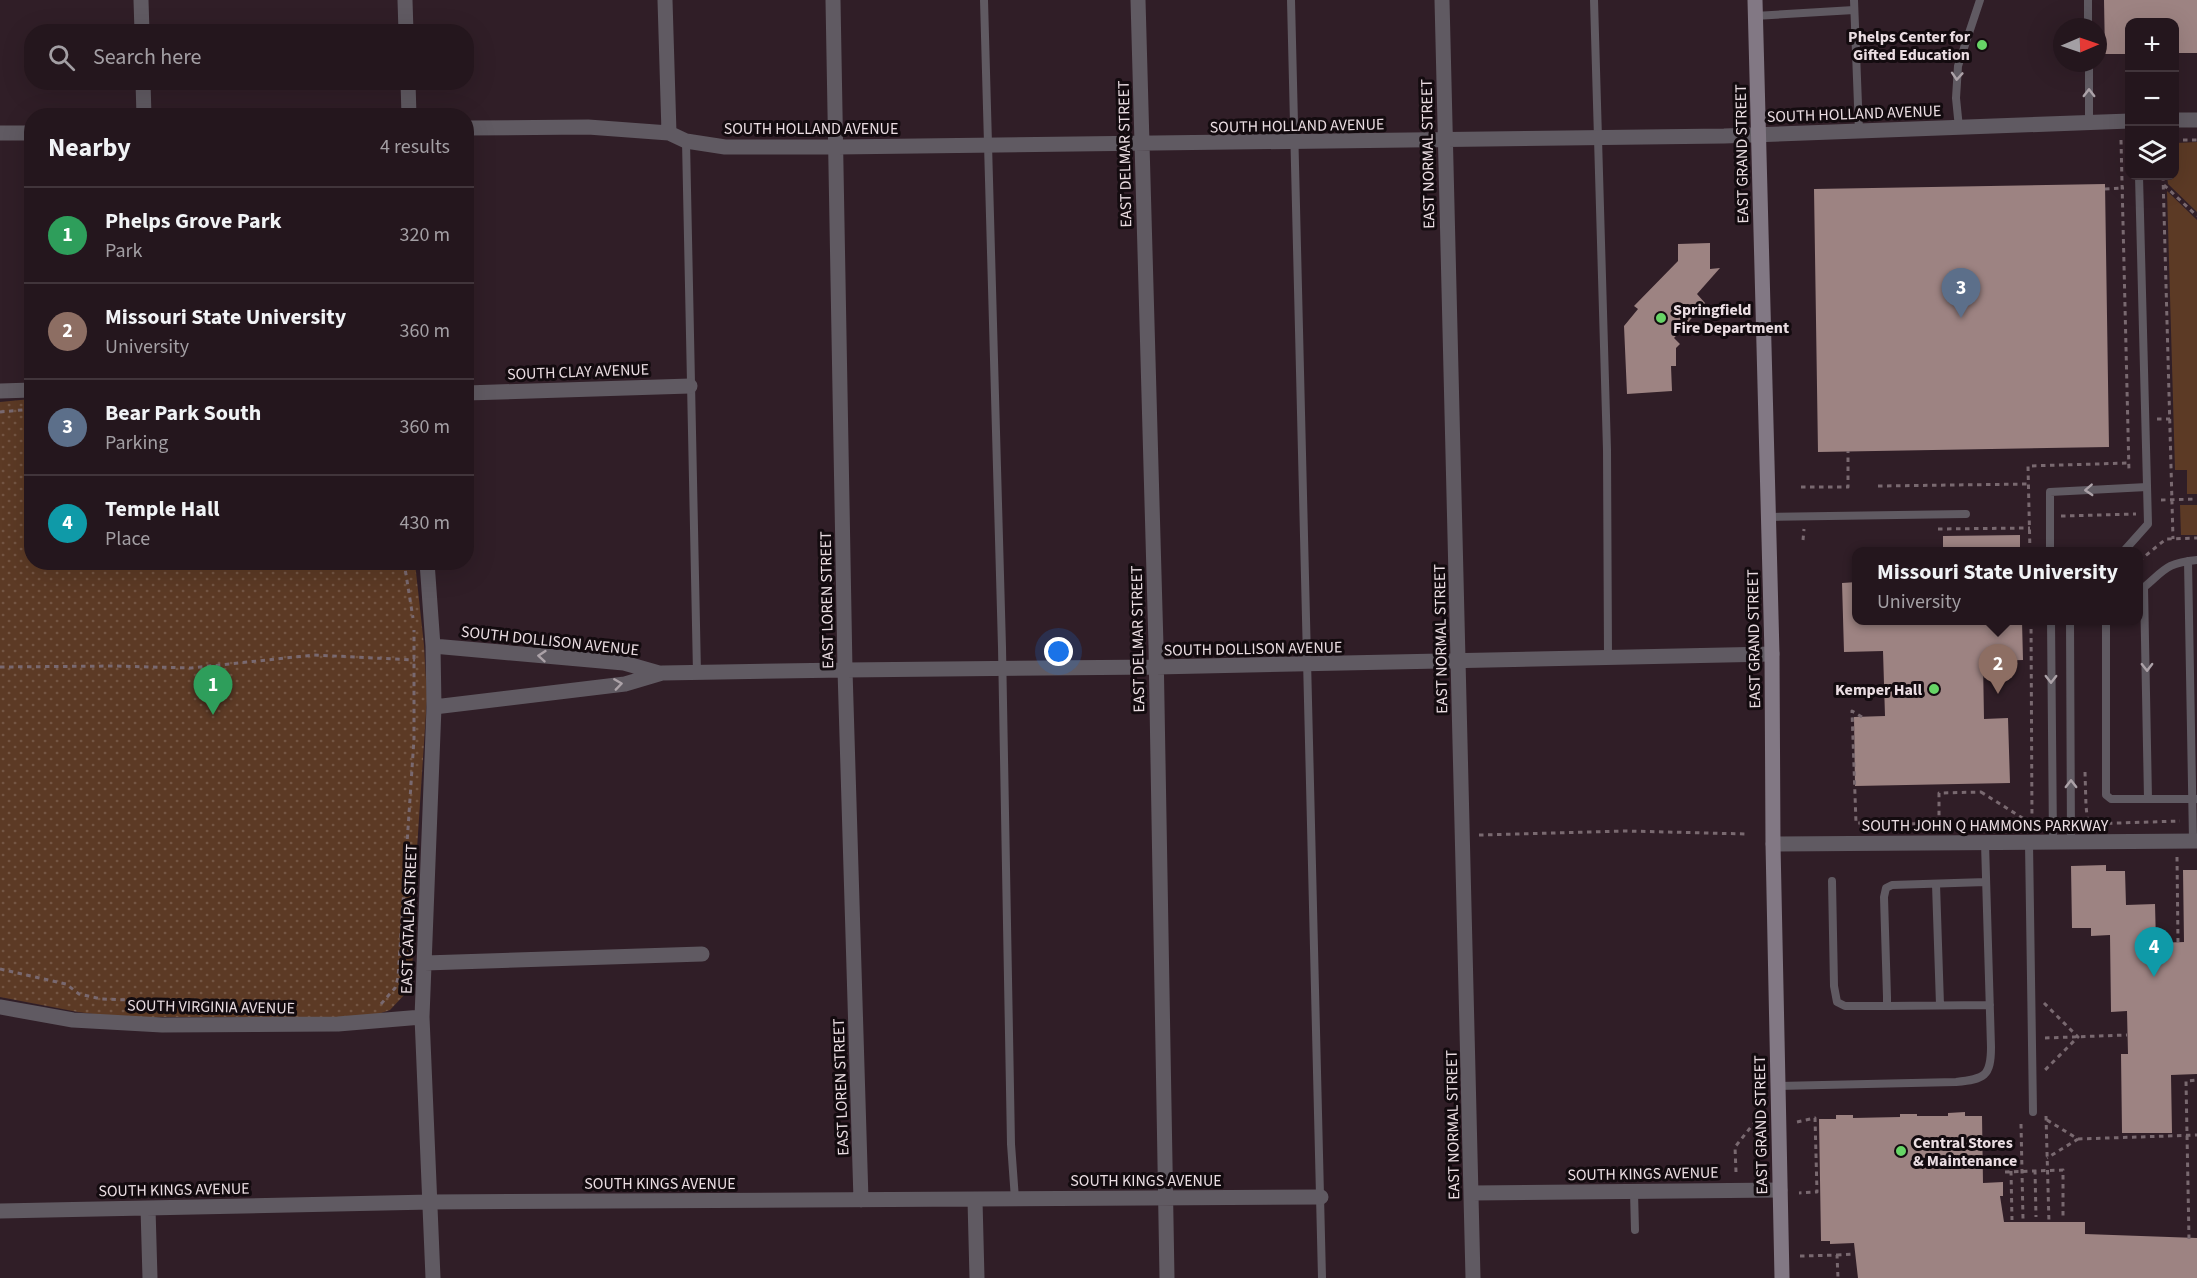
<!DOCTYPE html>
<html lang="en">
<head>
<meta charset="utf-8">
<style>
	body { margin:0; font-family:"Source Sans 3",sans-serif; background:#2c1f26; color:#f1f3f6 }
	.controls { position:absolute; right:18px; top:18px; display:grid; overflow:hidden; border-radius:12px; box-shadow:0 6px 24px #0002 }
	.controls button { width:54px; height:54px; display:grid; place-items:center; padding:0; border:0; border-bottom:2px solid #41353b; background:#24161d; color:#f1f3f6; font:30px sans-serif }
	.compass { position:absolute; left:2053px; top:18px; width:54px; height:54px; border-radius:50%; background:#24161d; box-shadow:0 6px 24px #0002; rotate:88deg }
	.you { position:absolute; left:1059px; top:652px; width:21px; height:21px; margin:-15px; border:4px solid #fff; border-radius:50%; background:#1a73e8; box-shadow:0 0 0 9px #1a73e833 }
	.badge { display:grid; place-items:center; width:39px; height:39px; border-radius:50%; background:#67d466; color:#fff; font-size:20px; font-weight:700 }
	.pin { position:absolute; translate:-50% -50px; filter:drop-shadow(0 2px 3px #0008) }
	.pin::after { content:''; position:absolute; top:32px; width:21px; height:18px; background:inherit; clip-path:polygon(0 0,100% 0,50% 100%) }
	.popup { position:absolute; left:1852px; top:547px; width:291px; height:78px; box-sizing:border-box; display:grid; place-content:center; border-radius:12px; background:#24161d; filter:drop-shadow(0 2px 4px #0005); font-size:20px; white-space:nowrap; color:#a39fa4 }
	.popup b { font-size:22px; color:#f1f3f6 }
	.popup::after { content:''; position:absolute; left:50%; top:100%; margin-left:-12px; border:12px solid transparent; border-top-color:#24161d }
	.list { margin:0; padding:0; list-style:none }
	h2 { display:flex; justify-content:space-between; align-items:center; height:78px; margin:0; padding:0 24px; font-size:26px }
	h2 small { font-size:20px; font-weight:400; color:#a39fa4 }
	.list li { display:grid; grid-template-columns:39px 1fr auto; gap:18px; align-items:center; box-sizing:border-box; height:96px; padding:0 24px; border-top:2px solid #41353b }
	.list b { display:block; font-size:22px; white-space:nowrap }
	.list p { margin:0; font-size:20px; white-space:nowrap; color:#a39fa4 }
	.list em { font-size:20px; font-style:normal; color:#a39fa4 }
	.icon { flex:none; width:33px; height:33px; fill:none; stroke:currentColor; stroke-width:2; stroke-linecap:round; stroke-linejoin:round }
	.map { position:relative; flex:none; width:2197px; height:1278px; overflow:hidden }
	.search { position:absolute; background:#24161d; box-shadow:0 6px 24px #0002; left:24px; top:24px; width:450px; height:66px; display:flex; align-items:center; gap:15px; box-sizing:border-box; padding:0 21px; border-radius:24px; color:#a39fa4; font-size:22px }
	.panel { position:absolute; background:#24161d; box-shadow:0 6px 24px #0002; left:24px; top:108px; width:450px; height:462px; border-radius:24px }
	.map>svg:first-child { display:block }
</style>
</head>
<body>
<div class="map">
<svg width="2197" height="1278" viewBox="0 0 2197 1278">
	<defs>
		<pattern id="park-dots" width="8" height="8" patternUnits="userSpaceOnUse" patternTransform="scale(1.5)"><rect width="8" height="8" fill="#5c3a25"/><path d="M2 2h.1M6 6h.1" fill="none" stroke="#745644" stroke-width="1.8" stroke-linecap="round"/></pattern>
	</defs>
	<rect width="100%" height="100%" fill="#301e27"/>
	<path fill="#5c3a25" d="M2197 142V212L2168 184 2167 176H2174L2175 143Z
		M2167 191 2197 220V494H2187V470H2175Z
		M2180 505H2197V535H2181Z"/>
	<path fill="url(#park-dots)" d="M31 399 32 562 415 563 424 645 427 698 415 879 412 979 405 994 390 1010 375 1015 342 1017H117L78 1012 0 997V402Z"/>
	<path fill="#9d8382" d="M2104 0H2197V53H2175V22H2130V54H2105Z
		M2105 184 2109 447 1818 452 1814 189Z
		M1710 243V269L1720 268 1697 294 1705 303 1674 338 1680 344 1676 348V366H1671L1672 391 1627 394 1624 326 1638 309 1634 306 1678 261V244Z
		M2020 535V552H1943V536Z
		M1857 582V621H2022L2023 660 1983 661 1984 719 2008 718 2010 783 1855 786 1854 717 1885 716 1883 651 1844 652 1842 583Z
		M2106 865V871H2125L2126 905 2155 904 2156 943 2184 942 2183 870H2197V1074L2171 1075 2172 1133H2122L2121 1054H2128L2127 1011 2111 1012 2110 935 2091 936V928H2072L2071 866Z
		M1965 1112V1116H1982L1983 1183 2003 1182V1196H2000L2004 1222H2085V1234L2197 1238V1278H1858L1854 1243 1830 1244V1241H1821L1819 1119H1836V1115H1853V1118L1900 1117V1114H1917V1116H1948V1113Z"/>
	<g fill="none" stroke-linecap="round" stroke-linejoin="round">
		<path stroke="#796970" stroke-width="3" stroke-dasharray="4.5 4.5" stroke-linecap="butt" d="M2121 140 2129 472
			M2174 140H2197
			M2163 176 2173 539
			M2164 185 2197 216
			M2105 189 2124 188
			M0 412 32 409
			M2157 419H2170
			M1878 486 2029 484
			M1801 487H1848V451
			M2161 500 2197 499
			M2061 516 2136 514
			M1938 529 2030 528
			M1803 540 1804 529
			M2030 552 2028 466 2129 463
			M2139 561 2166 539 2197 538
			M404 562 413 618
			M2031 620 2032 823
			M0 667 114 666 191 668 314 655 415 660
			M1862 717 1852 711 1856 823 1939 824
			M2085 772 2086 806 2088 824 2180 821
			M1981 792 2032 824H1939V793Z
			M1479 835 1626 831 1747 834
			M2177 857 2178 942
			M0 969 66 984 79 994 101 999 130 1000 166 1007
			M2044 1003 2078 1037 2045 1070
			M381 1004 395 988 398 978 414 739V630
			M2045 1038 2127 1035
			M2046 1116 2049 1223
			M2047 1120 2078 1139 2047 1158
			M1797 1122 1815 1118 1817 1192 1799 1193
			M2021 1124 2023 1219
			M2078 1139 2197 1135
			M2035 1170 2036 1217
			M2011 1171 2012 1220
			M1736 1172 1735 1147 1754 1123
			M2005 1172 2063 1170V1220
			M2189 1239 2186 1081 2197 1080
			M1837 1255 1854 1254
			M1800 1256 1837 1255 1838 1278"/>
		<path stroke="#605a62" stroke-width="8" d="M984 0 1002 647 1011 1144 1015 1199
			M1291 0 1322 1278
			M1594 0 1607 450 1608 658
			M1854 0 1859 131
			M2088 0V27
			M1755 16 1854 10
			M2089 123V63
			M1959 128 1956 98 1958 66 1980 0
			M686 141 697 673
			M1769 517 1966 514
			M2050 552V492L2147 487
			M2123 552 2148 524 2139 176
			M2188 561 2193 841
			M2144 587 2148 799
			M2142 589C2165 570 2165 563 2197 560
			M2051 620 2053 842
			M2070 620 2071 842
			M2106 620V795L2111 799H2196
			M2029 843 2033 1112
			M1832 881 1834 986 1837 1002 1845 1006H1887
			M1986 882 1892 885 1886 888 1884 897 1887 997V1006L1990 1005
			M1936 884 1940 1005
			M1778 1086 1956 1082C1984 1079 1991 1077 1991 1047L1985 843
			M1634 1192 1635 1230"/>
		<path stroke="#605a62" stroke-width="15" d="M141 0 142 32
			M405 0 406 32
			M665 0 669 133
			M833 0 845 670 861 1200
			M1138 0 1156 646 1167 1278
			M1442 0 1473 1278
			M143 82 144 116
			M408 82 409 116
			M2174 120H2197
			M466 128 588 127 669 133 686 141 725 147H837L1724 136 2130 121
			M0 133H32
			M0 391 32 390
			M466 393 690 386
			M427 562 433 646 434 707 422 1017 433 1278
			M433 646 624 663 659 673
			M434 707 625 684 662 673 845 670 1156 667 1772 654
			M1773 844 2197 841
			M425 963 702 954
			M0 1007 73 1020 162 1025 338 1024 422 1017
			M1471 1193 1780 1190
			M975 1200 977 1278
			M148 1208 150 1278
			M0 1211 431 1202 1321 1197"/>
		<path stroke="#827884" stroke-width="15" d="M1755 0 1772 654 1773 844 1782 1278"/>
	</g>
	<defs><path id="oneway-chevron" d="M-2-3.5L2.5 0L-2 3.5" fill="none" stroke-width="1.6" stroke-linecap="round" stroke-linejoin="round" transform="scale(1.5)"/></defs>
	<g stroke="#aca2a8">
		<use href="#oneway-chevron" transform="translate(1957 76) rotate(94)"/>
		<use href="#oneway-chevron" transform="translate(2089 93) rotate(-90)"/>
		<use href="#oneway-chevron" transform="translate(2089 490) rotate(177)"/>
		<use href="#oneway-chevron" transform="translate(542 656) rotate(-175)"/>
		<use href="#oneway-chevron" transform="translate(2147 667) rotate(89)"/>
		<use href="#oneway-chevron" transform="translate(2051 679) rotate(90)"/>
		<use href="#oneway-chevron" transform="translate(618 684) rotate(-8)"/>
		<use href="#oneway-chevron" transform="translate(2071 784) rotate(-90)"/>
	</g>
	<g fill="#67d466" stroke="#130b0f" stroke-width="2">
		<circle cx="1982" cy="45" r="6"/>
		<circle cx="1661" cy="318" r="6"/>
		<circle cx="1934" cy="689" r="6"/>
		<circle cx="1901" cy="1151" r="6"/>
	</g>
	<g text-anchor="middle" stroke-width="6" stroke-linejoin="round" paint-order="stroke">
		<g font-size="16" font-weight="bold" fill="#eadde2" stroke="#130b0f" text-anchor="end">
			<text x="1970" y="42">Phelps Center for<tspan x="1970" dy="18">Gifted Education</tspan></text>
			<text x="1673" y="315" text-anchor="start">Springfield<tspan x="1673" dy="18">Fire Department</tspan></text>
			<text x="1922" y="695">Kemper Hall</text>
			<text x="1913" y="1148" text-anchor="start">Central Stores<tspan x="1913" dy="18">&amp; Maintenance</tspan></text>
		</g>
		<g font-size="16" fill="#eadde2" stroke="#130b0f">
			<text transform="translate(1854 113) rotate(-2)" y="6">SOUTH HOLLAND AVENUE</text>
			<text transform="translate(1297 125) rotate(-1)" y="6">SOUTH HOLLAND AVENUE</text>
			<text x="811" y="134">SOUTH HOLLAND AVENUE</text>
			<text transform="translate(1124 154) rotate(-91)" y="6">EAST DELMAR STREET</text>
			<text transform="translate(1427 154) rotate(-91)" y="6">EAST NORMAL STREET</text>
			<text transform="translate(1741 154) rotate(-91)" y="6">EAST GRAND STREET</text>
			<text transform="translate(578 371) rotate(-2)" y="6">SOUTH CLAY AVENUE</text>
			<text transform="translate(826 600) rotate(-91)" y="6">EAST LOREN STREET</text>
			<text transform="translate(1137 639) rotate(-91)" y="6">EAST DELMAR STREET</text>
			<text transform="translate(1440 639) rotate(-91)" y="6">EAST NORMAL STREET</text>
			<text transform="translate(1753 639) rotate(-91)" y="6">EAST GRAND STREET</text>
			<text transform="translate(550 640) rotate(6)" y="6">SOUTH DOLLISON AVENUE</text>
			<text transform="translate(1253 648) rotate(-1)" y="6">SOUTH DOLLISON AVENUE</text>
			<text x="1985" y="831">SOUTH JOHN Q HAMMONS PARKWAY</text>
			<text transform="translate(408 919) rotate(-88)" y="6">EAST CATALPA STREET</text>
			<text transform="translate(211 1006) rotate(1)" y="6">SOUTH VIRGINIA AVENUE</text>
			<text transform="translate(840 1087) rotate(-92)" y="6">EAST LOREN STREET</text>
			<text transform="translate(1452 1125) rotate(-91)" y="6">EAST NORMAL STREET</text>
			<text transform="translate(1760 1125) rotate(-91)" y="6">EAST GRAND STREET</text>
			<text transform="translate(1643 1173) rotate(-1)" y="6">SOUTH KINGS AVENUE</text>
			<text x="1146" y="1186">SOUTH KINGS AVENUE</text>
			<text x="660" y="1189">SOUTH KINGS AVENUE</text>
			<text transform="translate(174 1189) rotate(-1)" y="6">SOUTH KINGS AVENUE</text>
		</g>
	</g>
</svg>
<div class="controls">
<button>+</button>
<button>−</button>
<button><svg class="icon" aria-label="layers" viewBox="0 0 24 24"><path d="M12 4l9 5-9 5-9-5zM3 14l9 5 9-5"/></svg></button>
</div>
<svg class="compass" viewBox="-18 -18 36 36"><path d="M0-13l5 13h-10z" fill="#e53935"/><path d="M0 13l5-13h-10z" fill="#a39fa4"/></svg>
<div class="you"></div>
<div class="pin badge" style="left:213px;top:715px;background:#2e9e5b">1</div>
<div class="pin badge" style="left:1998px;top:694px;background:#8d6e63">2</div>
<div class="popup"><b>Missouri State University</b>University</div>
<div class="pin badge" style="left:1961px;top:318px;background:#5c6f8a">3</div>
<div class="pin badge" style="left:2154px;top:977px;background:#0f9aa8">4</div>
<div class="search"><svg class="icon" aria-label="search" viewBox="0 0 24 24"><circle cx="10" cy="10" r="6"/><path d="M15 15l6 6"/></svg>Search here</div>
<section class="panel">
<h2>Nearby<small>4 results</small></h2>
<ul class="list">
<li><span class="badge" style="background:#2e9e5b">1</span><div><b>Phelps Grove Park</b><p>Park</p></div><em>320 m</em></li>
<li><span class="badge" style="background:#8d6e63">2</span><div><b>Missouri State University</b><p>University</p></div><em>360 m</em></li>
<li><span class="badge" style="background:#5c6f8a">3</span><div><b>Bear Park South</b><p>Parking</p></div><em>360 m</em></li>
<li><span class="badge" style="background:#0f9aa8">4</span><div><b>Temple Hall</b><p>Place</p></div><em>430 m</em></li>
</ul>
</section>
</div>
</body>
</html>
